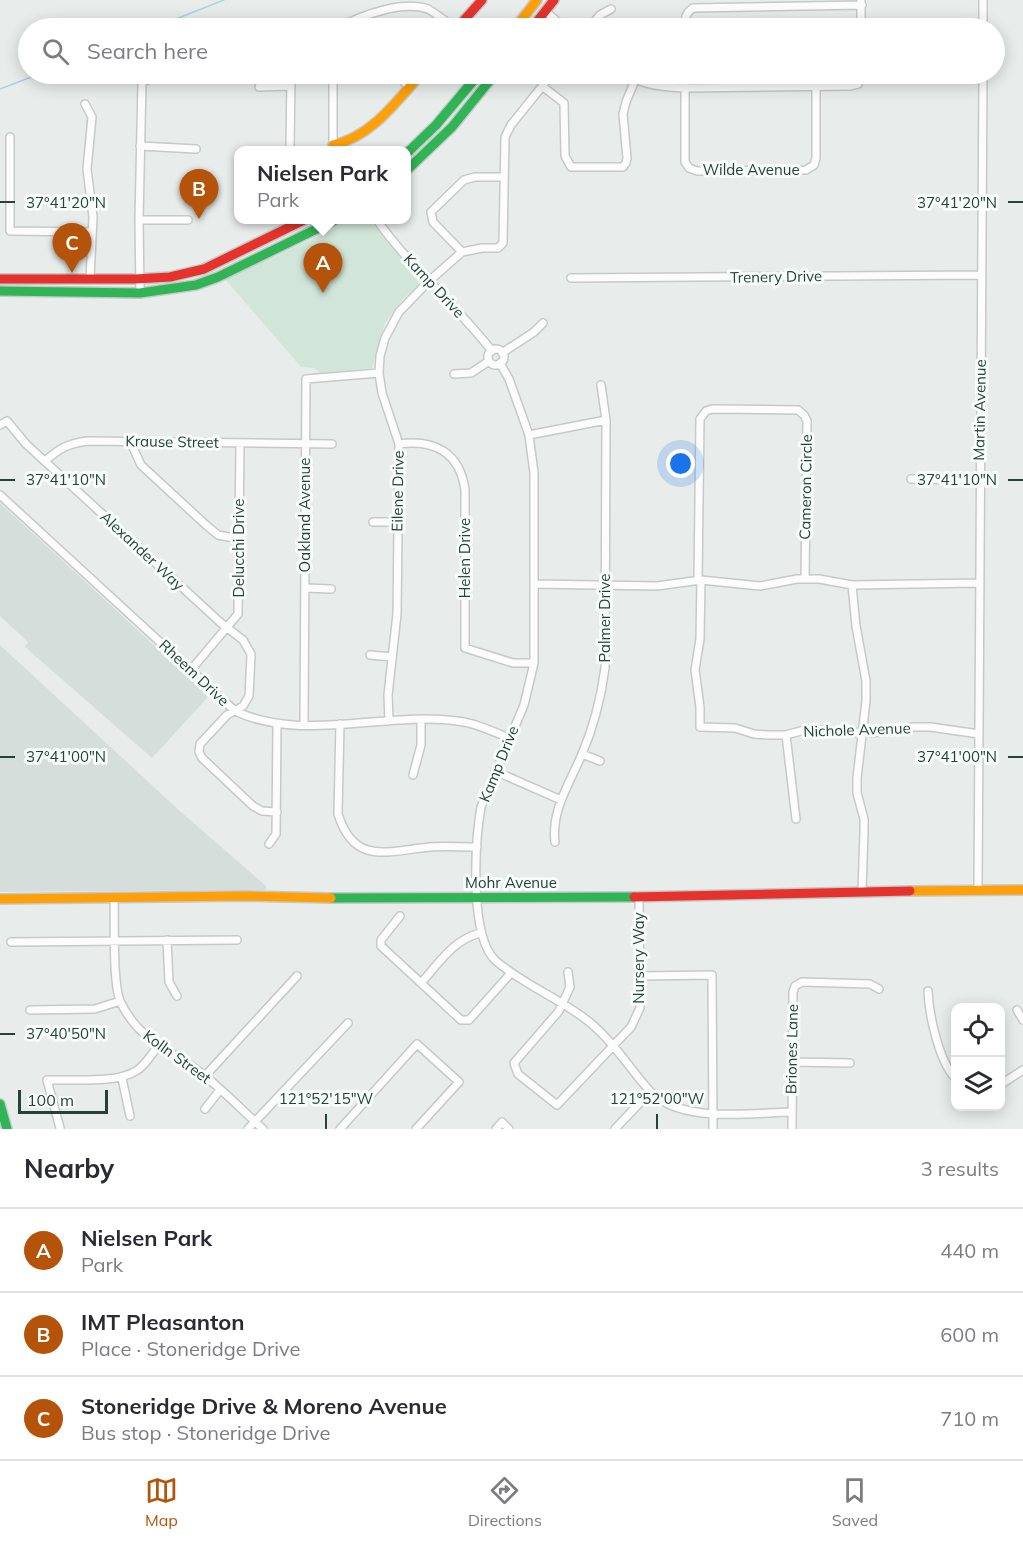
<!DOCTYPE html>
<html lang="en">
<head>
<meta charset="utf-8">
<style>
	body { margin:0; font-family:Mulish,sans-serif; background:#f7f7f7; color:#2b2b33 }
	.controls { position:absolute; right:18px; bottom:18px; display:grid; overflow:hidden; border-radius:12px; box-shadow:0 3px 15px #0003 }
	.controls button { width:54px; height:54px; display:grid; place-items:center; padding:0; border:0; border-bottom:2px solid #e1e1e2; background:#fff; color:#2b2b33; font:30px sans-serif }
	.scale { position:absolute; left:18px; bottom:15px; width:90px; box-sizing:border-box; padding-left:6px; border:3px solid #24423a; border-top:0; font-size:16px; line-height:21px; white-space:nowrap; color:#24423a; -webkit-text-stroke:4px #f7fbf9; paint-order:stroke }
	.you { position:absolute; left:681px; top:464px; width:21px; height:21px; margin:-15px; border:4px solid #fff; border-radius:50%; background:#1a73e8; box-shadow:0 0 0 9px #1a73e833 }
	.badge { display:grid; place-items:center; width:39px; height:39px; border-radius:50%; background:#b45309; color:#fff; font-size:20px; font-weight:700 }
	.pin { position:absolute; translate:-50% -50px; filter:drop-shadow(0 2px 3px #0008) }
	.pin::after { content:''; position:absolute; top:32px; width:21px; height:18px; background:inherit; clip-path:polygon(0 0,100% 0,50% 100%) }
	.popup { position:absolute; left:234px; top:146px; width:177px; height:78px; box-sizing:border-box; display:grid; place-content:center; border-radius:12px; background:#fff; filter:drop-shadow(0 2px 4px #0005); font-size:20px; white-space:nowrap; color:#7c7c81 }
	.popup b { font-size:22px; color:#2b2b33 }
	.popup::after { content:''; position:absolute; left:50%; top:100%; margin-left:-12px; border:12px solid transparent; border-top-color:#fff }
	.list { margin:0; padding:0; list-style:none }
	h2 { display:flex; justify-content:space-between; align-items:center; height:78px; margin:0; padding:0 24px; font-size:26px }
	h2 small { font-size:20px; font-weight:400; color:#7c7c81 }
	.list li { display:grid; grid-template-columns:39px 1fr auto; gap:18px; align-items:center; box-sizing:border-box; height:84px; padding:0 24px; border-top:2px solid #e1e1e2 }
	.list b { display:block; font-size:22px; white-space:nowrap }
	.list p { margin:0; font-size:20px; white-space:nowrap; color:#7c7c81 }
	.list em { font-size:20px; font-style:normal; color:#7c7c81 }
	.icon { flex:none; width:33px; height:33px; fill:none; stroke:currentColor; stroke-width:2; stroke-linecap:round; stroke-linejoin:round }
	.map { position:relative; flex:none; width:1023px; height:1129px; overflow:hidden }
	.search { position:absolute; background:#fff; box-shadow:0 3px 15px #0003; left:18px; right:18px; top:18px; height:66px; display:flex; align-items:center; gap:15px; box-sizing:border-box; padding:0 21px; border-radius:33px; color:#7c7c81; font-size:22px }
	.sheet { height:330px; background:#fff }
	nav { display:flex; justify-content:space-around; align-items:center; box-sizing:border-box; height:84px; border-top:2px solid #e1e1e2; background:#fff; font-size:16px; color:#7c7c81 }
	nav a { display:grid; justify-items:center; gap:3px }
	nav .on { color:#b45309 }
	.map>svg:first-child { display:block }
</style>
</head>
<body>
<div class="map">
<svg width="1023" height="1129" viewBox="0 0 1023 1129">
	<rect width="100%" height="100%" fill="#e8edeb"/>
	<path fill="#d6dedb" d="M0 503 209 696 152 758 25 647 28 642 0 616Z
		M0 645 181 812 266 886V890L0 892Z"/>
	<path fill="#d1e6d8" d="M349 220H370L419 281 417 287 403 299 385 323 372 368 320 373 314 368 301 367 225 279 319 236Z"/>
	<g fill="none" stroke-linecap="round" stroke-linejoin="round">
		<path stroke="#a9d4db" stroke-width="1.5" d="M153 28 224 0
			M0 89 39 74"/>
		<g stroke="#c5cac8" stroke-width="10">
			<path id="street" d="M861 0V28
				M545 11 565 28
				M338 28C360 16 402 0 428 9 437 14 446 22 455 28
				M589 28 600 15 611 9
				M685 28C685 19 685 13 693 8L862 5
				M983 28V0
				M625 74C643 85 663 87 685 88L850 86 858 84 861 74
				M685 74V162L689 168 697 171 806 170 814 165 816 158V87
				M399 78 410 87
				M542 86 564 103 565 156 571 167H623L626 163 627 158 623 114 626 102 635 80
				M259 87 291 86
				M85 104 92 117 87 169 93 217 90 279
				M10 137V231L91 232
				M333 145V74
				M140 146 196 149
				M290 150 291 74
				M139 220H188
				M377 220C410 267 456 305 492 351
				M462 252 433 222 431 212 464 180 475 177H503
				M571 278 981 275
				M140 293 139 220 142 82 162 74
				M488 357a8 8 0 1 1 16 0a8 8 0 1 1-16 0Z
				M502 353 534 332 543 323
				M500 363 509 379 529 435 534 473V663L524 705 481 807C475 842 469 937 496 961 524 985 559 998 588 1021 612 1040 628 1066 648 1089 677 1124 750 1113 791 1112
				M454 374 471 373 489 361
				M0 425 7 421 26 444 221 623 243 640 251 654 249 696 243 706 227 715 200 744 199 752 202 758 253 806 262 811 277 812
				M529 435 606 420
				M130 441 141 465 206 525 218 535 239 539
				M399 444C435 439 460 453 465 490V648L513 663H534
				M45 461C60 448 67 444 87 441L332 444
				M911 479 979 480
				M0 495 235 711C303 743 385 711 457 721 475 723 492 731 509 738
				M373 522H398
				M701 580 700 639 695 670 700 707V727L735 728 754 734 768 735H786L808 729 863 733 885 732 913 727H930L979 734
				M698 581 700 419 706 411 712 409 798 410 804 415 807 421 805 579
				M534 584 657 586 701 580 760 586 797 579H819L852 585 978 583
				M852 585 856 626 866 681V701L857 778V793L864 819V832L862 891
				M305 588 331 589
				M370 655 392 657
				M190 671 238 614 240 444
				M389 721 388 695 397 614 399 444 382 393 379 373 380 356 385 338 399 312 429 281 462 252 482 248H498L503 243 505 137 511 125 552 74
				M304 724 306 379 379 373
				M340 724 338 814C354 866 388 851 430 847 445 846 461 847 477 847
				M786 735 796 819
				M582 754 600 761
				M495 771 561 800
				M413 775 421 745V720
				M555 842C551 810 570 783 582 754 594 726 601 698 605 668L606 420 601 385
				M269 844 276 834 277 724
				M978 890 983 74
				M114 898C115 921 112 985 121 1003 141 1044 174 1050 206 1077 226 1093 244 1112 263 1129
				M400 916 381 940V946L461 1020H469L511 973
				M167 940 169 982 177 996
				M11 942 237 940
				M568 972 570 987 559 1011 514 1063 518 1074 557 1105 631 1027 640 1008 639 897
				M640 976 712 975 713 1129
				M421 983C439 963 453 940 480 933
				M928 991C929 1015 939 1062 956 1079
				M30 1010 95 1009 120 1001
				M1017 1010 1023 1020
				M793 1062 850 1063
				M205 1076 297 976
				M122 1078 130 1116
				M1000 1085 1023 1070
				M205 1109 220 1090
				M60 1128 47 1080C72 1079 115 1084 136 1071 145 1066 151 1055 158 1046
				M248 1129 348 1023
				M340 1129 417 1044 459 1082 416 1129
				M496 1129 502 1122 509 1129
				M615 1129 650 1092
				M792 1129 793 992 795 986 802 982 870 984 879 989"/>
		</g>
		<g stroke="#c3cbc8" stroke-width="12">
			<path id="fast" d="M407 153 436 125 479 74
				M407 170 452 127 495 74
				M0 291 140 293 196 285 218 277 335 220
				M331 898 634 897
				M0 1104 7 1129"/>
		</g>
		<g stroke="#c3cbc8" stroke-width="12">
			<path id="slow" d="M515 28 537 0
				M335 150 333 145C371 137 396 102 421 74
				M910 891 1023 890
				M0 899 246 896 331 898"/>
		</g>
		<g stroke="#c3cbc8" stroke-width="12">
			<path id="jam" d="M457 28 482 0
				M532 28 554 0
				M0 279H135L170 277 204 269 304 220
				M634 897 910 891"/>
		</g>
		<use href="#street" stroke="#fcfcfc" stroke-width="7"/>
		<use href="#fast" stroke="#30b455" stroke-width="9"/>
		<use href="#slow" stroke="#ff9f0a" stroke-width="9"/>
		<use href="#jam" stroke="#e5322d" stroke-width="9"/>
	</g>
	<path fill="none" stroke="#24423a" stroke-width="2" d="M0 202H15M1008 202H1023M0 480H15M1008 480H1023M0 757H15M1008 757H1023M0 1034H15M326 1114V1129M657 1114V1129"/>
	<g text-anchor="middle" stroke-width="6" stroke-linejoin="round" paint-order="stroke">
		<g font-size="15" fill="#24423a" stroke="#f7fbf9">
			<text x="751" y="175">Wilde Avenue</text>
			<text transform="translate(776 277) rotate(-1)" y="5">Trenery Drive</text>
			<text transform="translate(434 286) rotate(47)" y="5">Kamp Drive</text>
			<text transform="translate(980 410) rotate(-89)" y="5">Martin Avenue</text>
			<text transform="translate(172 442) rotate(1)" y="5">Krause Street</text>
			<text transform="translate(806 487) rotate(-89)" y="5">Cameron Circle</text>
			<text transform="translate(398 491) rotate(-89)" y="5">Eilene Drive</text>
			<text transform="translate(305 515) rotate(-90)" y="5">Oakland Avenue</text>
			<text transform="translate(239 548) rotate(-90)" y="5">Delucchi Drive</text>
			<text transform="translate(142 551) rotate(43)" y="5">Alexander Way</text>
			<text transform="translate(465 558) rotate(-90)" y="5">Helen Drive</text>
			<text transform="translate(605 618) rotate(-90)" y="5">Palmer Drive</text>
			<text transform="translate(194 673) rotate(43)" y="5">Rheem Drive</text>
			<text transform="translate(857 730) rotate(-2)" y="5">Nichole Avenue</text>
			<text transform="translate(499 764) rotate(-68)" y="5">Kamp Drive</text>
			<text x="511" y="888">Mohr Avenue</text>
			<text transform="translate(639 958) rotate(-90)" y="5">Nursery Way</text>
			<text transform="translate(792 1049) rotate(-89)" y="5">Briones Lane</text>
			<text transform="translate(177 1057) rotate(36)" y="5">Kolln Street</text>
		</g>
	</g>
	<g font-size="15" text-anchor="middle" fill="#24423a" stroke="#f7fbf9" stroke-width="6" stroke-linejoin="round" paint-order="stroke">
		<text x="66" y="208">37°41'20"N</text>
		<text x="957" y="208">37°41'20"N</text>
		<text x="66" y="485">37°41'10"N</text>
		<text x="957" y="485">37°41'10"N</text>
		<text x="66" y="762">37°41'00"N</text>
		<text x="957" y="762">37°41'00"N</text>
		<text x="66" y="1039">37°40'50"N</text>
		<text x="326" y="1104">121°52'15"W</text>
		<text x="657" y="1104">121°52'00"W</text>
	</g>
</svg>
<div class="controls">
<button><svg class="icon" aria-label="locate" viewBox="0 0 24 24"><circle cx="12" cy="12" r="6"/><path d="M12 2v4M12 18v4M2 12h4M18 12h4"/></svg></button>
<button><svg class="icon" aria-label="layers" viewBox="0 0 24 24"><path d="M12 4l9 5-9 5-9-5zM3 14l9 5 9-5"/></svg></button>
</div>
<div class="scale">100 m</div>
<div class="you"></div>
<div class="pin badge" style="left:323px;top:293px">A</div>
<div class="popup"><b>Nielsen Park</b>Park</div>
<div class="pin badge" style="left:199px;top:219px">B</div>
<div class="pin badge" style="left:72px;top:273px">C</div>
<div class="search"><svg class="icon" aria-label="search" viewBox="0 0 24 24"><circle cx="10" cy="10" r="6"/><path d="M15 15l6 6"/></svg>Search here</div>
</div>
<section class="sheet">
<h2>Nearby<small>3 results</small></h2>
<ul class="list">
<li><span class="badge">A</span><div><b>Nielsen Park</b><p>Park</p></div><em>440 m</em></li>
<li><span class="badge">B</span><div><b>IMT Pleasanton</b><p>Place · Stoneridge Drive</p></div><em>600 m</em></li>
<li><span class="badge">C</span><div><b>Stoneridge Drive &amp; Moreno Avenue</b><p>Bus stop · Stoneridge Drive</p></div><em>710 m</em></li>
</ul>
</section>
<nav>
<a class="on"><svg class="icon" aria-label="map" viewBox="0 0 24 24"><path d="M3 6l6-2 6 2 6-2v14l-6 2-6-2-6 2zM9 4v14M15 6v14"/></svg>Map</a>
<a><svg class="icon" aria-label="directions" viewBox="0 0 24 24"><path d="M12 3l9 9-9 9-9-9zM9 14v-3h6M13 9l2 2-2 2"/></svg>Directions</a>
<a><svg class="icon" aria-label="saved" viewBox="0 0 24 24"><path d="M7 4h10v16l-5-4-5 4z"/></svg>Saved</a>
</nav>
</body>
</html>
